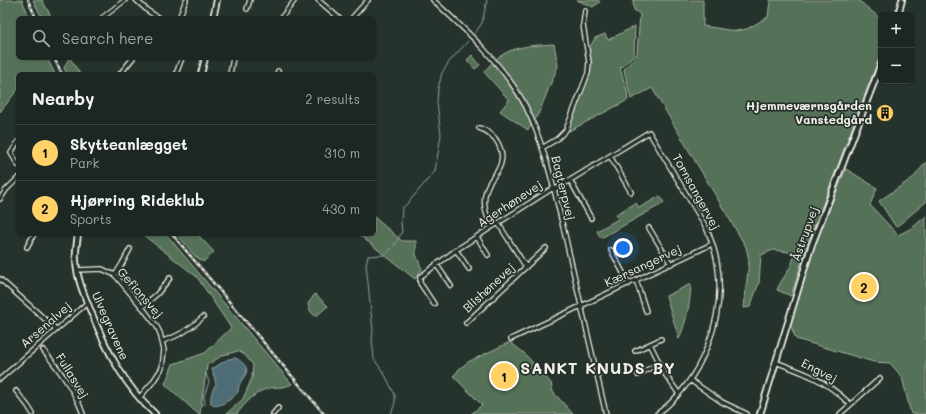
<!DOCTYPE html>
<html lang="en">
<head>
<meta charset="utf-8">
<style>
	body { margin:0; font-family:Mali,sans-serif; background:#29322f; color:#f1f3f6 }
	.controls { position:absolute; right:12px; top:12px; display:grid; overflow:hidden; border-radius:6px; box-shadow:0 1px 3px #0004 }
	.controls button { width:36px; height:36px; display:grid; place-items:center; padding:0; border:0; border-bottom:1px solid #3a4340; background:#1c2622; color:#f1f3f6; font:20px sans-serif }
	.you { position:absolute; left:623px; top:248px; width:14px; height:14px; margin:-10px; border:3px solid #fff; border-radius:50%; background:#1a73e8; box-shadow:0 0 0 6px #1a73e833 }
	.badge { display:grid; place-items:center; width:26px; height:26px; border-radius:50%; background:#ffd166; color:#111; font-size:13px; font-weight:700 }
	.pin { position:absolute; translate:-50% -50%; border:2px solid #fff; box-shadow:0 1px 4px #0006 }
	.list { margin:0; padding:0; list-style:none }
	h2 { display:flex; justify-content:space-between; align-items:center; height:52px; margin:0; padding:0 16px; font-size:17px }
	h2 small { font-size:13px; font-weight:400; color:#a0a5a5 }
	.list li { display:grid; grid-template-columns:26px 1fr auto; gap:12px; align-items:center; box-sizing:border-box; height:56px; padding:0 16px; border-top:1px solid #3a4340 }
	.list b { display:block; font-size:15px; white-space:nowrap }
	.list p { margin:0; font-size:13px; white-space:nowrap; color:#a0a5a5 }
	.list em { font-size:13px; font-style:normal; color:#a0a5a5 }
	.icon { flex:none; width:22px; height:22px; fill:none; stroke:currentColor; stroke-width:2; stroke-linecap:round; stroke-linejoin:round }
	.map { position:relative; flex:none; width:926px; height:414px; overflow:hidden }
	.search { position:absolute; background:#1c2622; box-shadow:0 1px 3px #0004; left:16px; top:16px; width:360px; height:44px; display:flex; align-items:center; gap:10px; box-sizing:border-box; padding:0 14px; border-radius:6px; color:#a0a5a5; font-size:15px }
	.panel { position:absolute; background:#1c2622; box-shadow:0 1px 3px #0004; left:16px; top:72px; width:360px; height:164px; border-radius:6px }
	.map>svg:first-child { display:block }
</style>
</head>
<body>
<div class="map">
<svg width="926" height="414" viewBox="0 0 926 414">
	<rect width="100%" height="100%" fill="#26332d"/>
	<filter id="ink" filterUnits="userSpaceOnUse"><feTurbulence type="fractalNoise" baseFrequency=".025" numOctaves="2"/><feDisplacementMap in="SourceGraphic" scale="8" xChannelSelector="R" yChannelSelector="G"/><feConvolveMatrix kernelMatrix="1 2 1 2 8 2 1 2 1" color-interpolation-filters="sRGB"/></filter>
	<g filter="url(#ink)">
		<path fill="#557159" stroke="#a4b1a0" d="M0 0H22L30 18H18V58H47L55 74H18V89L0 112Z
			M33 0H42L52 18H42Z
			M577 0H598L600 2 593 7Z
			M633 0H703V26L735 31 747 29 768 17 770 0H858L881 19V53L806 248 791 296 777 290C782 277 790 272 794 257L789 252 773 250 761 255 759 283 750 307 744 308 749 260 746 247 652 88 631 99 624 70C627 63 634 61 637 53L640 14 634 10Z
			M635 26 634 54 631 58 620 68 627 91 628 100 569 131 567 130 589 75 591 65 589 49 595 38 605 34 608 40Z
			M554 44 558 66 537 117 528 130 500 111 509 100 484 72C504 46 524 46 554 44Z
			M472 55 480 65 475 69 467 60Z
			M69 58H70L80 74H67L64 68Z
			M926 162V202L896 227 879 201 914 177Z
			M846 169 877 188 870 205 898 235 912 228 926 216V414H911L902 377 890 363 874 362 796 339 790 324 813 249Z
			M660 196 664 203 601 238 597 231 618 219 616 214 636 203 639 208Z
			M374 217 402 241H416V255L422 269 415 279 358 234H374Z
			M142 234H166L292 384C284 388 278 387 270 388 257 390 244 404 237 414H226L243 399 252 378 253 365 245 355 238 351 223 355 207 365 200 414H198L165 384 173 364 205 353 231 328 197 277Z
			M177 234H197L214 252 203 262 194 255Z
			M691 284C690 304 687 320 679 339L666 296Z
			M315 294 328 306 316 316C311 314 309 309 308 304Z
			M510 342 524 353 551 383 553 392 573 414H471L482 405 453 376 458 371V370L468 362Z"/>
		<path fill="#4f6d76" stroke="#91a2a4" d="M236 358C259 373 238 375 238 392 233 398 218 410 211 404 210 396 212 390 216 384L212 369 228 359Z"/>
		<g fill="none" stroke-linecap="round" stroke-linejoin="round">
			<path stroke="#91a2a4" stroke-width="1" d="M475 33 482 23 487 0
				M394 246 402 232 401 223 402 208 407 204 435 171 441 135 437 102 438 89 442 73 449 62 468 41
				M206 371 207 368
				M205 405 204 396 209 382 206 373
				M391 414 395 403V395L385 375 374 359 372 339 373 331 366 264 368 256 385 255 392 248"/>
			<g stroke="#f4f1e8" stroke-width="6">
				<path id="minor" d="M136 0 148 11 159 18
					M318 0 339 18
					M433 0C468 32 504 65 526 107 545 146 554 189 564 231 578 292 592 353 606 414
					M247 9 250 0
					M102 18 125 0
					M179 18 186 0
					M281 18 295 0
					M352 18 368 0
					M120 74 133 58
					M176 74 182 58
					M230 74 233 58
					M277 74 278 71
					M479 128C496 133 508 152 498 170 494 177 488 182 486 191 482 204 486 216 492 227
					M18 142 11 153 18 165
					M542 148 557 139 566 130 588 73 589 62 583 25 585 11
					M610 156 631 192
					M570 180 591 218
					M554 190 649 132 706 227C711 239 715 250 717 262 727 317 701 382 657 414
					M0 199 6 190 18 178
					M498 223 526 267
					M649 228 671 264
					M477 237 488 255
					M27 247 34 234
					M456 250 469 269
					M611 250 629 284
					M436 264 451 286
					M77 270 102 269 115 275 142 307 156 325 160 333 164 350 162 368 152 383 139 398
					M115 275 122 264 130 249
					M0 279 56 329
					M636 280 646 311
					M434 304 420 283V277L456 250 553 188
					M142 307 157 294 170 278
					M466 323 546 248
					M511 339 712 244
					M163 341C179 336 191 329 203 317
					M650 344 665 374 679 394
					M43 350C59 369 75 390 83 414
					M635 351 661 339
					M775 362C808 374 825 380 850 404
					M638 375 659 363
					M0 379 87 303
					M690 380 722 402 747 414
					M16 391 28 406 33 414
					M273 414 278 408
					M840 414 880 378"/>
			</g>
			<g stroke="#f4f1e8" stroke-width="8">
				<path id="tertiary" d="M898 15 902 0
					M213 18 217 0
					M201 74 205 58
					M78 234C77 243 75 252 76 261 77 280 85 297 92 314 107 351 125 387 155 414
					M760 414 811 247 881 64"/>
			</g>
			<use href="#minor" stroke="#26332d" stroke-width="3.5"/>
			<use href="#tertiary" stroke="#26332d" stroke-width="4.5"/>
			<g stroke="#f4f1e8" stroke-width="2.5">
				<path id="rail" d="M28 0 36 18
					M54 58 62 74
					M172 234 324 414"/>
			</g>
			<use href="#rail" stroke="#26332d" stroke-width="1" stroke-dasharray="3" stroke-linecap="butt"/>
		</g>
	</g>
	<defs>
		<g id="building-disc" transform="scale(0.9)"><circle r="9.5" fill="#ffd166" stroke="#26332d"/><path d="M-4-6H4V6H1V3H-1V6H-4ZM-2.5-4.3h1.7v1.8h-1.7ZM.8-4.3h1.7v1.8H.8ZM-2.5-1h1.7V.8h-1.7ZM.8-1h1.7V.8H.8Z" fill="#111"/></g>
	</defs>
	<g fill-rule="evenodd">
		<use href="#building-disc" x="885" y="113"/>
	</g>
	<g text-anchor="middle" stroke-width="3.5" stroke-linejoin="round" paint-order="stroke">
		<g font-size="12" font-weight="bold" fill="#f4f1e8" stroke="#26332d" text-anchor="end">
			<text x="872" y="110">Hjemmeværnsgården<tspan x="872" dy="14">Vanstedgård</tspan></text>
		</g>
		<g font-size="12" fill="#f4f1e8" stroke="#26332d">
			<text transform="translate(563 188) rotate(76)" y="4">Bagterpvej</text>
			<text transform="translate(696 192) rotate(61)" y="4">Tornsangervej</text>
			<text transform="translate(510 204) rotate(-33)" y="4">Agerhønevej</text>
			<text transform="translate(805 234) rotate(-70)" y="4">Åstrupvej</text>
			<text transform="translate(643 266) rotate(-25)" y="4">Kærsangervej</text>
			<text transform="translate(489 288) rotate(-43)" y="4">Blishønevej</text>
			<text transform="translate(140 293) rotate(49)" y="4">Gefionsvej</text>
			<text transform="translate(46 325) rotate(-41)" y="4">Arsenalvej</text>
			<text transform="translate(110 326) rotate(66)" y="4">Ulvegravene</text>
			<text transform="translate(819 371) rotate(27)" y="4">Engvej</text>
			<text transform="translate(72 376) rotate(58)" y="4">Fullasvej</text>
		</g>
		<g font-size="16" font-weight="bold" letter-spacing="1" fill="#f4f1e8" stroke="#26332d">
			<text x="598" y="374">SANKT KNUDS BY</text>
		</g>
	</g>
</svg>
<div class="controls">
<button>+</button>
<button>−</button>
</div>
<div class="you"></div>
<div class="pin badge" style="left:504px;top:376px">1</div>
<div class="pin badge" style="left:864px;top:287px">2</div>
<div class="search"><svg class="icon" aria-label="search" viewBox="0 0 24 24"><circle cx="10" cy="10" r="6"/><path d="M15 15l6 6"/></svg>Search here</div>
<section class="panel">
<h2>Nearby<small>2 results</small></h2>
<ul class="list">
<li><span class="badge">1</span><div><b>Skytteanlægget</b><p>Park</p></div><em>310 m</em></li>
<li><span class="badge">2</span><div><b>Hjørring Rideklub</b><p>Sports</p></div><em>430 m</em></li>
</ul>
</section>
</div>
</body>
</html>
